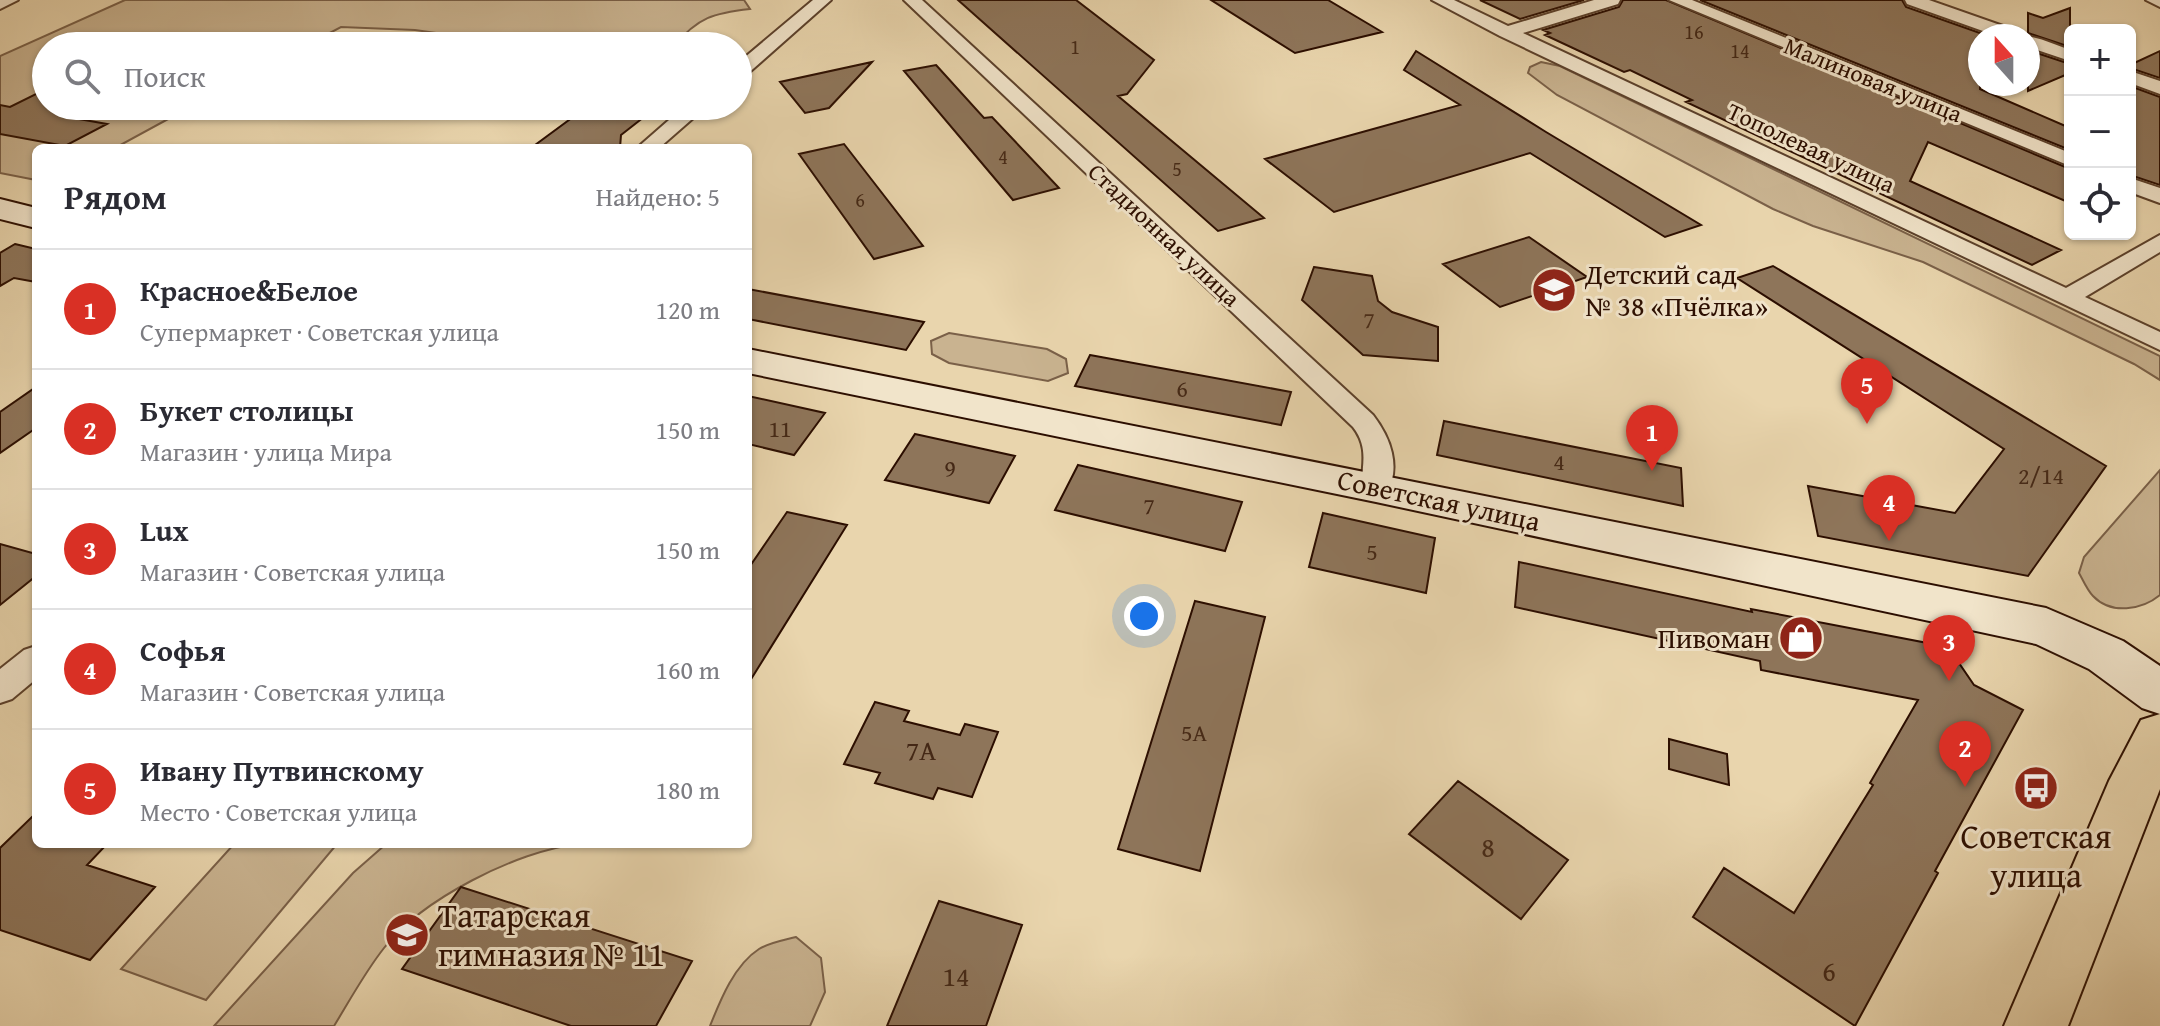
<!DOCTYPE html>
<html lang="ru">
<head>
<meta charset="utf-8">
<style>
	body { margin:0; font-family:"Gentium Book Plus",serif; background:#f7f7f7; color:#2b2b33 }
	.controls { position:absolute; right:24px; top:24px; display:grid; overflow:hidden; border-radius:12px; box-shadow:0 2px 6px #0004 }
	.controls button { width:72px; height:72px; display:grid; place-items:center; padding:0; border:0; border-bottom:2px solid #e1e1e2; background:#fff; color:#2b2b33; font:40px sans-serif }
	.compass { position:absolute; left:1968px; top:24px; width:72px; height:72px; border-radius:50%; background:#fff; box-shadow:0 2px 6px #0004; rotate:339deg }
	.you { position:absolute; left:1144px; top:616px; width:28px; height:28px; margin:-20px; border:6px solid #fff; border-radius:50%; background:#1a73e8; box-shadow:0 0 0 12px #1a73e833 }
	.badge { display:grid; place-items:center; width:52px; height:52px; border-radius:50%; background:#d93025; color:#fff; font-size:26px; font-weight:700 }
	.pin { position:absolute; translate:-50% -66px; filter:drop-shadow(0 2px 4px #0008) }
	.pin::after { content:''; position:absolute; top:42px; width:28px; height:24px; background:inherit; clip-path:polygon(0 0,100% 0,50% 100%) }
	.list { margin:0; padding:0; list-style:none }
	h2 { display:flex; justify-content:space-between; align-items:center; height:104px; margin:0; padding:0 32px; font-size:34px }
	h2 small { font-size:26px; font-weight:400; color:#7c7c81 }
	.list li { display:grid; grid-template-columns:52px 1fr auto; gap:24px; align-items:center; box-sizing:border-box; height:120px; padding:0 32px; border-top:2px solid #e1e1e2 }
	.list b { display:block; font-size:30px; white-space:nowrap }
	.list p { margin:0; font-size:26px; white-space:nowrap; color:#7c7c81 }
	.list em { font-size:26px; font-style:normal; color:#7c7c81 }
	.icon { flex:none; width:44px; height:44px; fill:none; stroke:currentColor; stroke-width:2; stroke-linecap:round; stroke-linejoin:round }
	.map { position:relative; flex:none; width:2160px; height:1026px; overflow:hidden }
	.search { position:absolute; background:#fff; box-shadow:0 2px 6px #0004; left:32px; top:32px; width:720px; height:88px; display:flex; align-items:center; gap:20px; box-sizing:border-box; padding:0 28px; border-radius:44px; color:#7c7c81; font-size:30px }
	.panel { position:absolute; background:#fff; box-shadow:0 2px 6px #0004; left:32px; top:144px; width:720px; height:704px; border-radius:12px }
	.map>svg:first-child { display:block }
</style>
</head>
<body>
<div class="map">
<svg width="2160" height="1026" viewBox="0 0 2160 1026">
	<rect width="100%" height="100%" fill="#e9d5ad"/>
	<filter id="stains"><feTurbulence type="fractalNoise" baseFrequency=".0025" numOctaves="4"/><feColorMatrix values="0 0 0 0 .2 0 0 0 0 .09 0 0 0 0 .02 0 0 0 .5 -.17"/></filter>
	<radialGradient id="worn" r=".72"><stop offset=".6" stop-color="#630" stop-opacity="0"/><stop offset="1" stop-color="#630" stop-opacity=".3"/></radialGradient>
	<path fill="#c9b390" stroke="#7a6048" stroke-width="2" d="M125 0H744L750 9C714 13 698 17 674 46H571L558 41 545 46H527L415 30 341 27 305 46H46V106H192L115 148H36V180L0 173V56Z
		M1541 62 1560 66 2160 356V380L2134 364 1923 262 1813 226 1773 209 1557 95 1528 73 1530 67Z
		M949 333 1047 349 1066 359 1068 373 1048 381 949 363 932 354 931 341Z
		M2160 470V595C2142 610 2111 615 2093 596 2087 590 2083 580 2079 573L2084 557Z
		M234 844H337L206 1000 121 969Z
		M386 844H578C517 851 422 899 384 948 365 972 350 1000 334 1026H214L353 873Z
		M796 937 821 958 825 992 810 1026H710C720 1001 734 965 759 949 768 943 785 940 796 937Z"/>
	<path fill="#8e755a" stroke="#2c0e00" stroke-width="2" d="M958 0H1076L1154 60 1127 94 1118 96 1264 218 1218 231Z
		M1211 0H1328L1382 32 1295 53Z
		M1480 0H1584L1520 19Z
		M1623 0H1666L2070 169V203L1928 142 1910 181 2061 250 2032 265 1686 102 1692 100 1630 70 1624 72 1545 35 1550 33 1543 30 1619 7Z
		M1700 0H1902L1906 7 1980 33V89L2070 128V150Z
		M2070 8V47L2028 33V13L2043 18Z
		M2028 50 2070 64V73L2028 91Z
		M1416 51 1546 132 1701 225 1665 237 1530 153 1334 212 1265 159 1460 105 1404 70Z
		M2160 51V78L2130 68V65Z
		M872 62 829 108 805 113 780 82Z
		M936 65 984 118 992 117 1059 188 1013 200 904 71Z
		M2130 86 2160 97V185L2130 175Z
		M46 89V106H104L79 119 107 124 65 146 0 134V105L10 107Z
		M588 106H658L621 135 620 148H531Z
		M844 144 923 246 874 259 799 154Z
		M1529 237 1587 277 1500 307 1443 264Z
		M15 244 36 249V282L14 278 0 286V253Z
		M1773 266 2106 466 2028 576 1818 536 1808 486 1955 513 2004 449 1737 278Z
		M1314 267 1372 276 1378 301 1392 312 1438 327V361L1363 355 1302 300Z
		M748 289 924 322 906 350 748 319Z
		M1090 355 1291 392 1281 425 1075 386Z
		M36 387V428L0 453V412Z
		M748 396 825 413 794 455 748 444Z
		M1444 421 1681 468 1683 506 1437 455Z
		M915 434 1015 456 989 503 885 480Z
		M1078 465 1242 502 1225 551 1055 510Z
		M787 512 847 525 748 684V569Z
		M1323 513 1435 538 1426 593 1309 567Z
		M0 544 36 554V576L0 605Z
		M1519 562 1752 612 1751 609 1948 647 1974 685 2023 710 1935 871 1938 873 1855 1026 1693 917 1724 868 1794 913 1873 785 1870 783 1918 700 1761 670 1760 661 1515 607Z
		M1195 601 1265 617 1200 871 1118 849Z
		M875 702 909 711 904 721 960 735 965 724 998 732 972 797 938 788 933 799 875 783 880 773 844 764Z
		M1669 739 1727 754 1729 785 1669 769Z
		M1458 781 1568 860 1521 919 1409 834Z
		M36 813V844H107L87 865 155 887 90 960 0 930V848Z
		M461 887 692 961 656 1026H571L402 969Z
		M939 901 1022 925 986 1026H887Z"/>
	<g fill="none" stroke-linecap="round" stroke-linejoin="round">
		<g stroke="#5b402b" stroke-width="4">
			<path id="street" d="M0 0H18L0 9Z
				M813 0H831L745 76 738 78V63Z
				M904 0H922L1373 415C1390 437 1402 467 1386 494L1376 497 1366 494C1355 476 1374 454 1353 427Z
				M1432 0H1454L1508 26 1594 0H1620L1618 4 1523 33 2066 288 2160 235V252L2085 297 2160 332V350L1500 36Z
				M1669 0H1692L2070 153V166Z
				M1905 0H1929L2020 32 2023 36H1997L1907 4Z
				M2146 0H2160V7Z
				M2026 36C2041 38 2056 45 2070 50V61L2028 47Z
				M2130 71 2160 81V94L2130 83Z
				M685 106H707L659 148H637Z
				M2130 178 2160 188V203L2130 192Z
				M36 646V679L12 699 0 703V669L24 650Z"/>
		</g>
		<g stroke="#2c0e00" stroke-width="4">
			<path id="secondary" d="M0 199 36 208V228L0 219Z
				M748 349 2046 608 2123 641 2160 666V714L2142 708 2089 669 2036 644 1376 502 748 373Z"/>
		</g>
		<g stroke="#2c0e00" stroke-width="4">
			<path id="primary" d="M2160 714V789L2068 1026H2004L2109 781 2141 720Z"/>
		</g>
		<use href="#street" fill="#f1e4ca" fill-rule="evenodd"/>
		<use href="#secondary" fill="#f1e4ca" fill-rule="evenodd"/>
		<use href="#primary" fill="#e9d5ad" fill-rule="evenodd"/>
	</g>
	<defs>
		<g id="school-disc" transform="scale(2.3)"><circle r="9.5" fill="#8f2418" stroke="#f1e4ca"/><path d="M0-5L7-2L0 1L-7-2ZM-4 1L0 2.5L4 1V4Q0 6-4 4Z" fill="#fff"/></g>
		<g id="shop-disc" transform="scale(2.3)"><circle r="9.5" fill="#8f2418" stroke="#f1e4ca"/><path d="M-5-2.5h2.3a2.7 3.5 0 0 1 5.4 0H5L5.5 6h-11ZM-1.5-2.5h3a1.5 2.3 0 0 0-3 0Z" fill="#fff"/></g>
		<g id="bus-disc" transform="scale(2.3)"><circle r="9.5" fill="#8f2418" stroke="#f1e4ca"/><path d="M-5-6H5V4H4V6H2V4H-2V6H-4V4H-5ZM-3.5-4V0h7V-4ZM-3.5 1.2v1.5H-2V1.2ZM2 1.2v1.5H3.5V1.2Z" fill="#fff"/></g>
	</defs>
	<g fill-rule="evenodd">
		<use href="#school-disc" x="1554" y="290"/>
		<use href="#shop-disc" x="1801" y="638"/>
		<use href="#bus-disc" x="2036" y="788"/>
		<use href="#school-disc" x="407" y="935"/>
	</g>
	<g text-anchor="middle" stroke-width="6" stroke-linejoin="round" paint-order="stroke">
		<g font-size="20" fill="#442816">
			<text x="1694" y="39">16</text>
			<text x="1075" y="54">1</text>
			<text x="1740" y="58">14</text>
			<text x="1003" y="164">4</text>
			<text x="1177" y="176">5</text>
			<text x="860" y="207">6</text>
		</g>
		<g font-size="24" fill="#2c0e00" stroke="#f1e4ca">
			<text transform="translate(1873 80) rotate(22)" y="8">Малиновая улица</text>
			<text transform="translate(1811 148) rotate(25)" y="8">Тополевая улица</text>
			<text transform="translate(1164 235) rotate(43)" y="8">Стадионная улица</text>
		</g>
		<g font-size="24" fill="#442816">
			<text x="1369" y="328">7</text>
			<text x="1182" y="397">6</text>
			<text x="780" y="437">11</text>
			<text x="1559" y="470">4</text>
			<text x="950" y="476">9</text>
			<text x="2041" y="484">2/14</text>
			<text x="1149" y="514">7</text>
			<text x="1372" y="560">5</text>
			<text x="1194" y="741">5А</text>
		</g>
		<g font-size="28" fill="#2c0e00" stroke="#f1e4ca" text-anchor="start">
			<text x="1585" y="284">Детский сад<tspan x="1585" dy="32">№ 38 «Пчёлка»</tspan></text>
			<text x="1770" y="648" text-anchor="end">Пивоман</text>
		</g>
		<g font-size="28" fill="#2c0e00" stroke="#f1e4ca">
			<text transform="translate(1439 500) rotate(12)" y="10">Советская улица</text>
		</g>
		<g font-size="28" fill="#442816">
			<text x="921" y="760">7А</text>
			<text x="1488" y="857">8</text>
			<text x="1829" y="981">6</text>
			<text x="956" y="986">14</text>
		</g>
		<g font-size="34" fill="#2c0e00" stroke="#f1e4ca">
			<text x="2036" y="848">Советская<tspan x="2036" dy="39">улица</tspan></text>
			<text x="438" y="927" text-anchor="start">Татарская<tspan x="438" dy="39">гимназия № 11</tspan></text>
		</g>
	</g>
	<rect width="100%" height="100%" filter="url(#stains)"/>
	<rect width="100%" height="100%" fill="url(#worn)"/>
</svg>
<div class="controls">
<button>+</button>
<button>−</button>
<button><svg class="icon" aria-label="locate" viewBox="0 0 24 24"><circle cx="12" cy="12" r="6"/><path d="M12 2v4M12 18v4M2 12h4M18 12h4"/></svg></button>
</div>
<svg class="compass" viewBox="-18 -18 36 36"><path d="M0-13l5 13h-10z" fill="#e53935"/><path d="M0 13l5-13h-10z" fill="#7c7c81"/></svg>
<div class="you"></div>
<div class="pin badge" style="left:1652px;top:471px">1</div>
<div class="pin badge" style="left:1965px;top:787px">2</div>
<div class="pin badge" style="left:1949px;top:681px">3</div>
<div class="pin badge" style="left:1889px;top:541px">4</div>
<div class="pin badge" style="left:1867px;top:424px">5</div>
<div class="search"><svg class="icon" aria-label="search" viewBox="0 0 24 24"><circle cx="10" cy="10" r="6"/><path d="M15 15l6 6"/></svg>Поиск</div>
<section class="panel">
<h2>Рядом<small>Найдено: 5</small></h2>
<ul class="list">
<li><span class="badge">1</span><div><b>Красное&amp;Белое</b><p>Супермаркет · Советская улица</p></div><em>120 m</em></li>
<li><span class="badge">2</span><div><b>Букет столицы</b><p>Магазин · улица Мира</p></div><em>150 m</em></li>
<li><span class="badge">3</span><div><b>Lux</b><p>Магазин · Советская улица</p></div><em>150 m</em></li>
<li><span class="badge">4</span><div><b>Софья</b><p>Магазин · Советская улица</p></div><em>160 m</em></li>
<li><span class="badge">5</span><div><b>Ивану Путвинскому</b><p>Место · Советская улица</p></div><em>180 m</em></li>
</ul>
</section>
</div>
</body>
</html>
